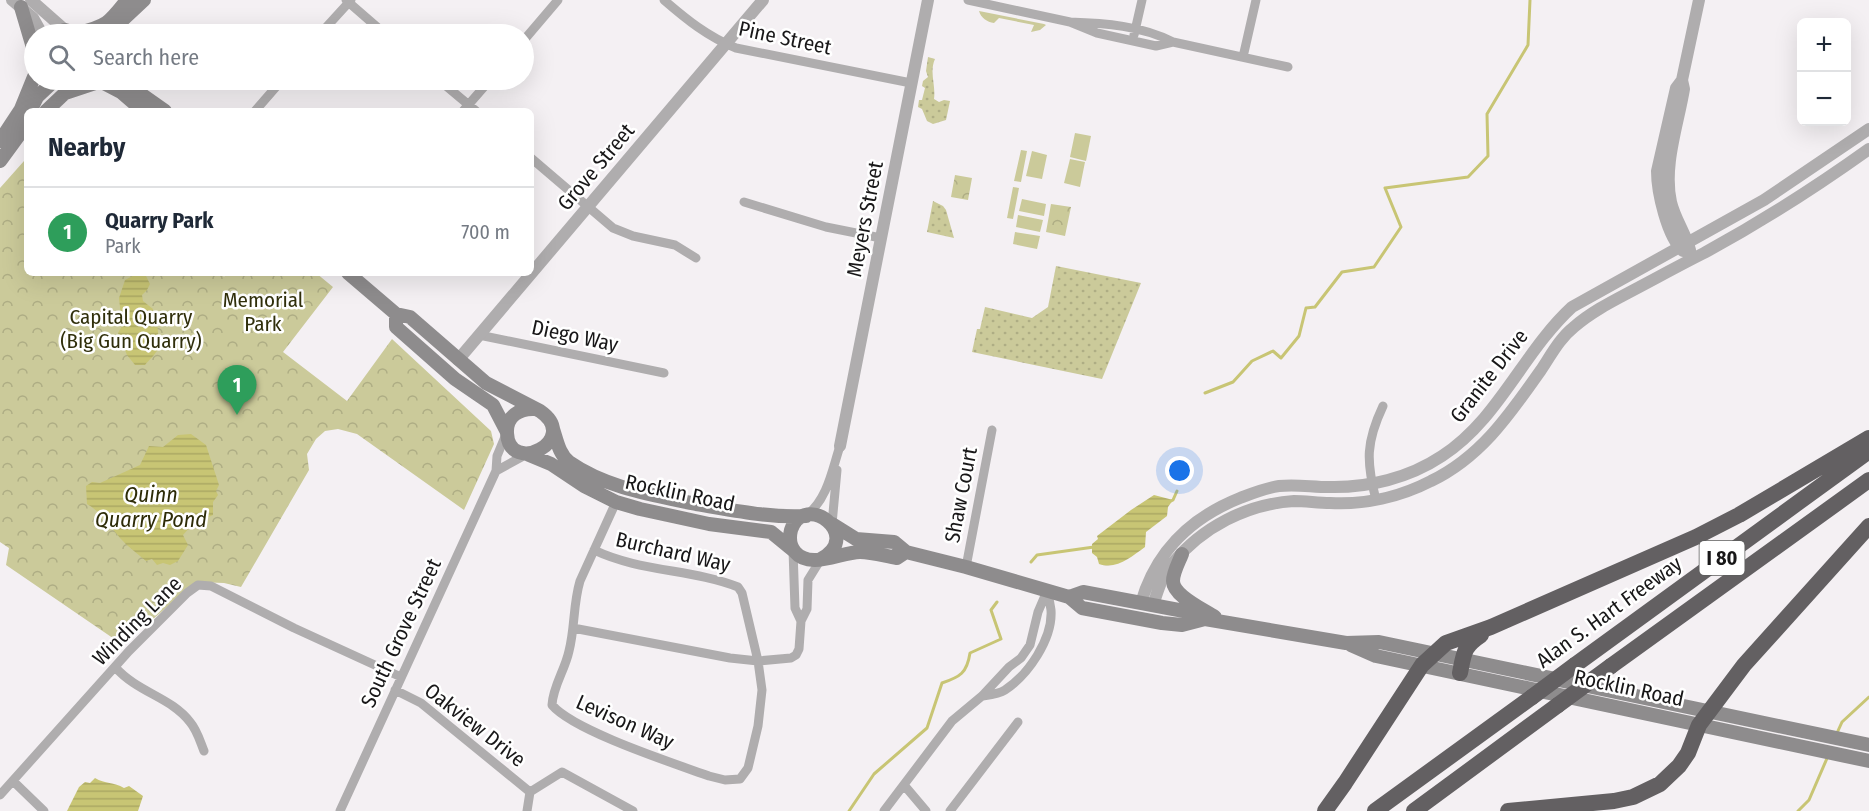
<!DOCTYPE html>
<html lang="en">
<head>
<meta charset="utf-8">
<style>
	body { margin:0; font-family:"Fira Sans Condensed",sans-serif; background:#f6f6f7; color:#1f2937 }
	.controls { position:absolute; right:18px; top:18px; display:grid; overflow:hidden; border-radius:9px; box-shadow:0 6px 24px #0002 }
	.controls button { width:54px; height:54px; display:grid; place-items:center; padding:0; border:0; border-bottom:2px solid #e0e1e3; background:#fff; color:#1f2937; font:30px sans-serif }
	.you { position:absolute; left:1180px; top:471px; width:21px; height:21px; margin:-15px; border:4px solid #fff; border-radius:50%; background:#1a73e8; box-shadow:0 0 0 9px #1a73e833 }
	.badge { display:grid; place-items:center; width:39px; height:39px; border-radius:50%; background:#0f766e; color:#fff; font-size:20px; font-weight:700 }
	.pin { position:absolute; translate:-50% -50px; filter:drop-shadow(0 2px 3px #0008) }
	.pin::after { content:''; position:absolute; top:32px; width:21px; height:18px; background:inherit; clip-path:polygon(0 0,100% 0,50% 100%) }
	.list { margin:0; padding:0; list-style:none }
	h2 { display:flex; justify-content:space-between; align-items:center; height:78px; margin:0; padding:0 24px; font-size:26px }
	h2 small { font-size:20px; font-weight:400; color:#747a83 }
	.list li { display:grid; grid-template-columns:39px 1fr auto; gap:18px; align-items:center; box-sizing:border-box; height:90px; padding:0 24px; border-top:2px solid #e0e1e3 }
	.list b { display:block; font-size:22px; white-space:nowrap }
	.list p { margin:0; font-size:20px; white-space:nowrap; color:#747a83 }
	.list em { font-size:20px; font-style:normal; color:#747a83 }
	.icon { flex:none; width:33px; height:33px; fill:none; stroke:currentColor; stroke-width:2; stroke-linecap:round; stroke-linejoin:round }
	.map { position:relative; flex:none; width:1869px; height:811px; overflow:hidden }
	.search { position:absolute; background:#fff; box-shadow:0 6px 24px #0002; left:24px; top:24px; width:510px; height:66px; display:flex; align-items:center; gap:15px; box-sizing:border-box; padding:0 21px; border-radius:33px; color:#747a83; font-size:22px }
	.panel { position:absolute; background:#fff; box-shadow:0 6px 24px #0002; left:24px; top:108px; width:510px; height:168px; border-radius:9px }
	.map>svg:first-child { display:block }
</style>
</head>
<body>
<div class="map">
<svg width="1869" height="811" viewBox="0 0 1869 811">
	<defs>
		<pattern id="grass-dots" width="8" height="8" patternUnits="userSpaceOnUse" patternTransform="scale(1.5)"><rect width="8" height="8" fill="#cbca9a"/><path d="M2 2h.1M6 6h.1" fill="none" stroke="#aead84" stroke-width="1.8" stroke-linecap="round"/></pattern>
		<pattern id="forest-crowns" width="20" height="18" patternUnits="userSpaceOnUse" patternTransform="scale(1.5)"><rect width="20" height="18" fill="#cbca9a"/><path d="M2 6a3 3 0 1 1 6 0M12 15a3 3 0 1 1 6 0" fill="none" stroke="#aead84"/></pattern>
		<pattern id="water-rules" width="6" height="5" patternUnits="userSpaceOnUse" patternTransform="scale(1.5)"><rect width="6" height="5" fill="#c8c574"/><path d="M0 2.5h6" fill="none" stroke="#aba864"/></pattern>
	</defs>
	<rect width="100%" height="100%" fill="#f4f0f3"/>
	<path fill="url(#grass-dots)" d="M928 57 935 59C929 72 936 85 934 99L939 102 944 100 950 101 946 120 933 124 927 121 922 109 918 107 919 100H922L925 88 922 86 923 81 928 77 926 71Z
		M933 201 943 206 946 210 954 238 927 232Z
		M1056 266 1141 283 1102 379 972 352 977 329H980L985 307 1032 318 1048 307Z"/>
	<path fill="url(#forest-crowns)" d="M24 161 27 164V273H222L224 277 226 273H316L333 287 283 352 347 401 392 339 491 431 494 444 464 510 357 434 338 429 325 431 316 439 307 454 309 470 241 587 224 583 196 582 123 645 6 565 9 548 0 542V188Z
		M955 175 972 178 968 200 951 197Z
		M1051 204 1071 207 1065 236 1046 232Z"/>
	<path fill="#cbca9a" d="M979 11 1044 24 1046 25 1040 30 1031 32 1034 25 999 18 994 23C987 22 981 18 979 11Z
		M1075 133 1091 136 1086 161 1070 157Z
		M1021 150 1027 151 1021 182 1014 181Z
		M1032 151 1047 155 1042 179 1026 176Z
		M1070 159 1085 162 1080 187 1064 183Z
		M1013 187 1019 188 1013 219 1007 218Z
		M1022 199 1046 204 1044 216 1019 211Z
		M1018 215 1043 220 1040 232 1016 227Z
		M1015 232 1040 236 1037 249 1013 244Z"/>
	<path fill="url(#water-rules)" d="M138 273H146V276L150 284 147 290 142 295 143 301 153 309 152 315 156 316C157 322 160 345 158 349 155 355 149 360 145 365H135L127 355 118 333 122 326 119 298 125 280Z
		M191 434 206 445 219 485 216 491 218 495 213 502V515L192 525 183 535 188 545 178 561 170 565 163 563 157 565 152 559 146 561C138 554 128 547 120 538 110 526 101 512 87 504L86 486 92 482 100 483 140 465 149 446 163 447 178 435Z
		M1154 495 1173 500 1168 507 1167 516 1146 532 1145 547C1131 557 1117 570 1099 564L1097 557 1092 553V544L1098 539 1097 536 1131 510Z
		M95 778C105 784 114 782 124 788L129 786 143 796 138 811H67L79 787 85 782 90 783Z"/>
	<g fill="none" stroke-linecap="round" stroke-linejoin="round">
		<path stroke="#c8c574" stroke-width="3" d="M1205 393 1233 382 1252 361 1273 351 1281 358 1299 336 1306 308 1315 307 1342 272 1374 267 1401 227 1385 188 1468 177 1488 156 1487 114 1528 45 1530 0
			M1169 502 1173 500 1177 491
			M1031 562 1037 555 1094 547
			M1837 733 1842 722 1869 697
			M849 811 874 774 927 728 942 683C960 677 967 673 970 653L1001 639 991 610 997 602
			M1798 811 1809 800 1828 756"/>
		<path stroke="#afadae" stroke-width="9" d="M346 0 385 34
			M664 0C686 19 708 37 736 48L911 83
			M968 0 1070 22 1097 33 1156 46 1173 42
			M1070 22C1104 23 1143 26 1173 42L1288 67
			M320 34 351 0
			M1134 35 1142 0
			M524 40 558 0
			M1243 57 1256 0
			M439 80 476 111
			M255 111 282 80
			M463 111 490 80
			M531 158 613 228 633 236 675 245 696 258
			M744 202 826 227 881 238
			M479 335 664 373
			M496 471 527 454
			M1376 500C1366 461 1366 442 1383 406
			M807 515C828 498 832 470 840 446
			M832 524 837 470
			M594 550C640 572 692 569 738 587L742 593 758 661 762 690 758 726 748 768 740 779 725 780 709 776C673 763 574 731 552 705 553 686 565 670 569 651 575 628 573 604 580 581L616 502
			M793 550 795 608 801 621
			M966 567 992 430
			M573 628 730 658 758 661 791 658 796 655 799 649 801 621 807 609 808 580 821 559
			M115 667C138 693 171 697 190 722 197 730 200 741 204 751
			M395 690 421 703 530 792
			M982 696C989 695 999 694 1005 690 1028 675 1053 639 1051 610 1050 604 1049 597 1047 591
			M13 781 44 811
			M904 785 926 811
			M0 795 129 651 187 593 198 585 211 586 294 628 401 677
			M340 811 496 471 497 456 507 432
			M527 811 530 792 562 772 633 811
			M884 811 952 721 982 696 1009 667 1021 658 1030 645 1038 612 1047 591
			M950 811 1018 722"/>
		<path stroke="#afadae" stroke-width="12" d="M12 0 33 18 42 34
			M31 0 65 30
			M1682 80 1684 89C1678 125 1663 166 1671 202 1675 219 1686 234 1690 250
			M1683 251C1667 237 1657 192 1657 171L1676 88 1682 80 1699 0
			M458 360 763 0
			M840 446 928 0
			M1141 603C1156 551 1190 518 1240 498 1253 493 1265 488 1279 486 1296 484 1312 487 1329 487 1368 488 1409 478 1442 456 1499 419 1523 352 1572 307L1764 200 1869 129
			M1153 605C1158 591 1162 575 1172 564 1202 527 1247 504 1294 501 1306 501 1318 503 1330 503 1364 505 1400 497 1431 481 1481 457 1510 414 1541 370 1551 355 1560 338 1574 327 1590 313 1609 303 1628 293 1653 280 1678 266 1704 253 1761 222 1816 187 1869 149"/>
		<path stroke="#8e8c8d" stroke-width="14" d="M21 7 34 51
			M113 29 144 0
			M78 33C107 26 109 23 127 0
			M53 34 65 30 80 34
			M98 80 121 92 143 111
			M121 80 165 111
			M30 111 37 97 55 80
			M46 111 65 93 101 81
			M0 141 21 109 34 77
			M0 161 19 135 27 118
			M348 273 396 314 410 317 486 383 540 411C582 440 509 477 507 433 506 416 520 408 535 409
			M396 314V327L455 379 493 405 507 432
			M553 429C557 441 559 454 569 462 606 488 653 495 696 504 733 510 769 518 806 516
			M527 454 551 464 584 486 616 502 640 509 709 524 771 532 793 550
			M832 524 856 539 894 542 906 552 966 567 1069 597 1082 608 1162 623 1182 625 1205 619
			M1182 554C1179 562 1173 572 1173 581 1173 596 1203 609 1215 617
			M821 559C864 536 805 490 791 530 789 538 790 546 795 552 810 570 841 552 860 552 872 552 885 556 897 558L906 552
			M1069 597 1083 592 1184 611 1205 619 1346 643 1379 642 1869 745
			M1351 645 1376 656 1869 761"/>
		<path stroke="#636062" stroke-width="16" d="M1575 665 1869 451
			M1611 666 1869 480
			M1460 673C1464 653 1463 647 1481 635
			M1325 811 1345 783 1422 665 1446 643 1491 627 1696 537 1739 515 1869 438
			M1375 811 1532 697
			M1414 811 1558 705
			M1508 811 1614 801 1633 797 1660 784 1679 766 1688 753 1699 725 1744 665 1869 526"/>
		<path stroke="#636062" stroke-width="16" d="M1532 697 1575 665
			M1558 705 1611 666"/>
	</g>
	<g text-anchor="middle" stroke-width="5" stroke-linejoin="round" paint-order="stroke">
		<rect fill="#fff" stroke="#5d5d5d" stroke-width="1.5" x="1699.5" y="541" width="45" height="34" rx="4.5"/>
		<g font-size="20" font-weight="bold" fill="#181718">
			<text x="1722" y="565">I 80</text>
		</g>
		<g font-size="21" fill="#181718" stroke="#fff">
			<text transform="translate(785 38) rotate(12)" y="7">Pine Street</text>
			<text transform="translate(596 167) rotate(-50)" y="7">Grove Street</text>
			<text transform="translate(865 219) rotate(-79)" y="7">Meyers Street</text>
			<text transform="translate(575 336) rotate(12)" y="7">Diego Way</text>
			<text transform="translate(1489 376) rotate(-52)" y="7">Granite Drive</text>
			<text transform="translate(680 493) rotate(12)" y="7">Rocklin Road</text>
			<text transform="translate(961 495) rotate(-79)" y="7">Shaw Court</text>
			<text transform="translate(673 552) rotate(13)" y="7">Burchard Way</text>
			<text transform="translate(1609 612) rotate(-36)" y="7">Alan S. Hart Freeway</text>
			<text transform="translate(137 621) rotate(-45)" y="7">Winding Lane</text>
			<text transform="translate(401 633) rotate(-65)" y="7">South Grove Street</text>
			<text transform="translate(1629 688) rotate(12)" y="7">Rocklin Road</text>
			<text transform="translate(625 722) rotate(24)" y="7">Levison Way</text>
			<text transform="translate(475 725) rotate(38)" y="7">Oakview Drive</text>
		</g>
		<g font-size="21" fill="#302f0b" stroke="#fff">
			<text x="263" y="307">Memorial<tspan x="263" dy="24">Park</tspan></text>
			<text x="131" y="324">Capital Quarry<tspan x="131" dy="24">(Big Gun Quarry)</tspan></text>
		</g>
		<g font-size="22" font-style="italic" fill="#2d2b07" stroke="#fff">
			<text x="151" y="502">Quinn<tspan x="151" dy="25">Quarry Pond</tspan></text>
		</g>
	</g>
</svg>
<div class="controls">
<button>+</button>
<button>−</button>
</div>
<div class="you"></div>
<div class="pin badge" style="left:237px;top:415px;background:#2e9e5b">1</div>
<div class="search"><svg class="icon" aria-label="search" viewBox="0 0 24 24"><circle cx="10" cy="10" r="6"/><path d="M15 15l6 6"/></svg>Search here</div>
<section class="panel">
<h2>Nearby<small></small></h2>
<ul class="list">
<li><span class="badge" style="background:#2e9e5b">1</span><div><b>Quarry Park</b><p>Park</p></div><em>700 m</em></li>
</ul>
</section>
</div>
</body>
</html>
